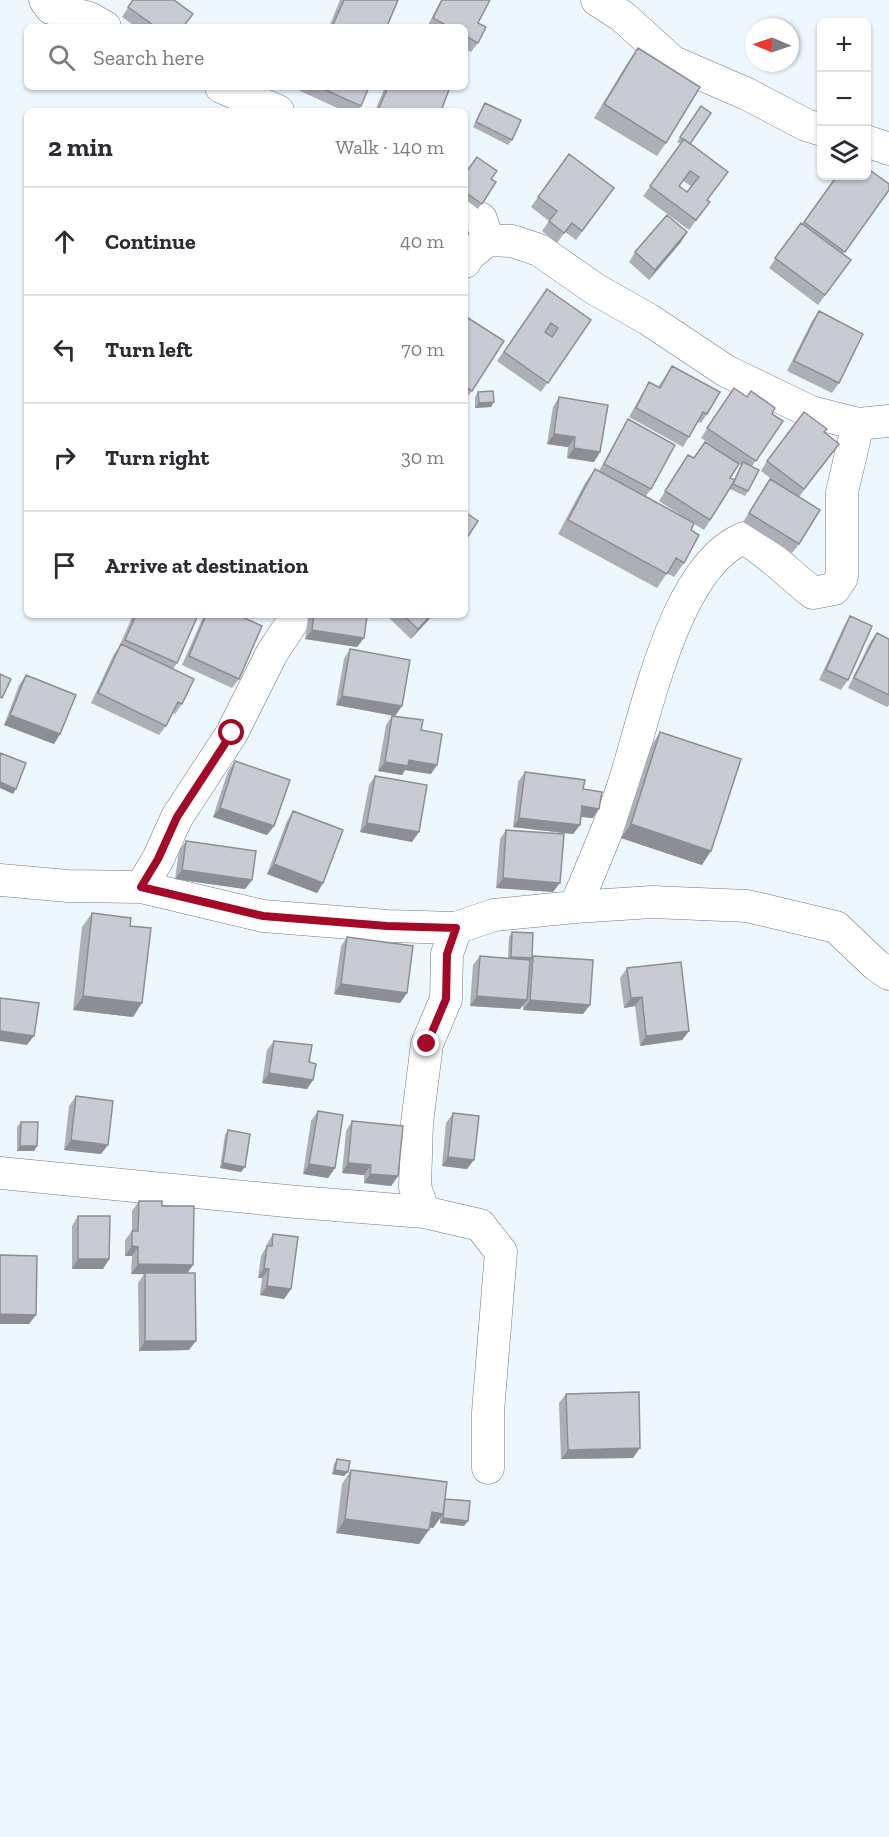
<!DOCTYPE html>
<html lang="en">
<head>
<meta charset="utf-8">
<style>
	body { margin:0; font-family:"Zilla Slab",serif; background:#f2f2f3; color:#2b2b33 }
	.controls { position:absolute; right:18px; top:18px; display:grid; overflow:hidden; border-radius:9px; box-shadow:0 2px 4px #0004 }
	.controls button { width:54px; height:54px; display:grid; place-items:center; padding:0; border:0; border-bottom:2px solid #e1e1e2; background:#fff; color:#2b2b33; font:30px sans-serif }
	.compass { position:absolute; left:745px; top:18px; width:54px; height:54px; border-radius:50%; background:#fff; box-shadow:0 2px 4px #0004; rotate:272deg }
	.stop { position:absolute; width:18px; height:18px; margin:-14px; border:4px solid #a50928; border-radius:50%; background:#fff }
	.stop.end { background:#a50928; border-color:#fff; box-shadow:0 2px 6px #0008 }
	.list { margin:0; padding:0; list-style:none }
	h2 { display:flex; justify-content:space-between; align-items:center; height:78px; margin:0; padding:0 24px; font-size:26px }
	h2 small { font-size:20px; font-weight:400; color:#7c7c81 }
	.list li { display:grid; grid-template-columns:39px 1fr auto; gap:18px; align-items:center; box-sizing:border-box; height:108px; padding:0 24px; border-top:2px solid #e1e1e2 }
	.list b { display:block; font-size:22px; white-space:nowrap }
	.list em { font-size:20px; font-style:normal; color:#7c7c81 }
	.icon { flex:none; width:33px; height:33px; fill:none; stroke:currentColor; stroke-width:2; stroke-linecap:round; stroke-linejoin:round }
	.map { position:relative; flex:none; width:889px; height:1837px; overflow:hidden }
	.search { position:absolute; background:#fff; box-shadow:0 2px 4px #0004; left:24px; top:24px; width:444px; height:66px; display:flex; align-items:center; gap:15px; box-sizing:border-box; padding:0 21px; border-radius:9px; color:#7c7c81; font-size:22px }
	.panel { position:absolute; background:#fff; box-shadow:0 2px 4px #0004; left:24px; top:108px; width:444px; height:510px; border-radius:9px }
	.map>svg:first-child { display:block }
</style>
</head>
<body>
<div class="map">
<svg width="889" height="1837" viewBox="0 0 889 1837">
	<rect width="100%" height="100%" fill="#eef6fe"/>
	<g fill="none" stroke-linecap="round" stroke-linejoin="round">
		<g stroke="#727980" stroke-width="33">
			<path id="minor" d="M45 0 51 8 89 18 105 27
				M597 0 622 16 673 62 747 94 806 125 822 130
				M221 87 278 111
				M866 141 889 149
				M465 209 481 219 488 240
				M465 262 469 255 488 240 512 241 539 250 595 289 648 319 726 371 811 412 858 424 889 421
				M0 880 68 886 141 887 263 916 388 926 456 928
				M141 887 158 859 177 817 232 733 272 653 297 615
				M575 907C592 866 611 825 624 783 646 716 674 566 744 538 769 553 790 575 813 593L834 589 842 577V492L858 424
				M0 1173 297 1202 424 1212
				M488 1468V1412L501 1252 480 1225 424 1212 415 1187 417 1123 427 1044 446 999 447 954 456 928 494 915 575 907 652 902 747 906 836 927 876 965 889 974"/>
		</g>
		<use href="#minor" stroke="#fff" stroke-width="32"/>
	</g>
	<path fill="#acafb6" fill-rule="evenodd" d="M133 0 183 27H136L122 17Z
		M340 0H398L387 26 390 27H329Z
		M441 0H490L478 23V43L471 52 465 49V27H427Z
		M638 48 666 143 657 156 594 118 628 62Z
		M301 87H369L361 106 358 111H344L300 91Z
		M385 87H450L441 111H375Z
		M485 103 512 140 508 145 473 127 482 108Z
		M701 106 690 144 707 200 710 202 689 230 643 196 681 144 677 142ZM683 181 691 186 687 192 679 186Z
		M569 154 614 188 576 240 565 232 557 243 542 231 549 221 531 207Z
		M465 174 491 179 496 182 478 209 465 199Z
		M837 176 889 190 843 254 851 260 818 305 769 268 801 223 802 224Z
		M687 232 681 242 649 280 629 262 635 252Z
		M547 289 591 320 541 392 497 361Z
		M819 311 839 383 832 393 787 371 812 321Z
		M465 316 472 391 465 400Z
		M672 366 707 414 701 423 697 422 689 437 683 447 629 417 643 392 649 382 658 387Z
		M734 388 783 421 752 466 748 491 745 496 730 489 704 530 694 524 691 530 684 563 674 577 667 573 657 588 558 534 585 483 595 469 599 471 622 429 628 419 651 489 646 496 685 518 659 501 688 455 694 458 732 459 701 438ZM739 464 741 465 734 480 730 478Z
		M478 392 491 407 475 408V397Z
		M559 397 600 452 594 462 567 458 568 447 547 444 553 407Z
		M825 433 839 444 799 497V544L792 553 743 522 770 479 778 484 761 471 767 461Z
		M133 615H198L177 663 173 669 182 704 175 714 172 712 166 726 159 735 91 703 114 654 119 647Z
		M204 615H238L239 679 232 688 182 665Z
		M310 615H361L364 638 357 647 305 639 308 618Z
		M386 615H433L411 639Z
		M850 616 848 680 841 690 819 680 844 626Z
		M877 633 889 639V705L887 707 848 688 870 642Z
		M350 649 402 706 395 716 336 705 344 659Z
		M26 675 60 734 54 744 4 725 19 685Z
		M392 716 421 730 431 774 405 770 402 775 378 771 386 725Z
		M660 732 702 865 621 838 651 746Z
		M235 761 274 826 267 835 213 817 228 771Z
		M525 772 583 789 593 818 581 817 580 825 573 834 513 827 518 782Z
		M375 776 412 842 360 832 369 785Z
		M293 811 323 883 317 893 267 874 287 821Z
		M506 830 553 892 496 888 500 839Z
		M186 841 252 880 245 889 175 879 179 851Z
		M92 913 130 926 133 1017 73 1010 82 927Z
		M512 932 532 957 533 956 583 1014 523 1010V1005L520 1009 470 1006 473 965 480 956 508 958 509 937Z
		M347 937 407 993 400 1003 334 994 341 946Z
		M627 968 689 1031 682 1040 640 1046 635 1006 624 1008 620 978Z
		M274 1041 309 1062 313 1080 307 1089 262 1083 267 1050Z
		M76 1096 101 1154 64 1150 69 1106Z
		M318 1111 335 1168 328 1178 303 1174 311 1121Z
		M453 1113 467 1169 442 1166 446 1123Z
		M352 1121 398 1176 391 1186 364 1183V1175L342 1173 346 1131Z
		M21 1122 37 1146 34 1151H17V1127Z
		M228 1130 241 1172 220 1168 225 1135Z
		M139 1201 162 1206 188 1273 189 1350 139 1351 138 1283 144 1274H131L132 1256H125V1240L132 1231V1211Z
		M78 1216 109 1259 103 1269H72V1226Z
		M273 1234 291 1289 284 1299 260 1295 262 1278H258L261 1256 266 1247 267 1244Z
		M566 1394 633 1458 561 1459 559 1403Z
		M337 1459 348 1472 344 1476 332 1474 334 1464Z
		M351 1470 445 1499 464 1526 440 1523V1518L433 1528 429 1527 419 1544 336 1533 342 1484Z"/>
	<path fill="#8c8e94" d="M687 232 681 242 649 280 655 270Z
		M494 402 491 407 475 408 479 403Z
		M554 434 575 437 568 447 547 444Z
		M574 448 600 452 594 462 567 458Z
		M431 615H433L411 639 418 629Z
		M312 630 364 638 357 647 305 639Z
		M342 696 402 706 395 716 336 705Z
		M10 715 60 734 54 744 4 725Z
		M409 760 437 765 431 774 405 770 402 775 378 771 385 762Z
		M0 782 16 789 13 794 0 788Z
		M582 806 599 809 593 818 575 816Z
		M220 808 274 826 267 835 213 817Z
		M519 818 580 825 573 834 513 827Z
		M367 823 419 832 412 842 360 832Z
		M631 824 711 851 702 865 621 838Z
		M274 864 323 883 317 893 267 874Z
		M182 870 252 880 245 889 175 879Z
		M503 878 560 883 553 892 496 888Z
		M511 957 531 958 528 963 507 962Z
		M341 984 407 993 400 1003 334 994Z
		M83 996 142 1003 133 1017 73 1010Z
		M477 996 527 1000 520 1009 470 1006Z
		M642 997 635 1006 624 1008 631 998Z
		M530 1000 590 1005 583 1014 523 1010Z
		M0 1031 34 1036 27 1045 0 1041Z
		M689 1031 682 1040 640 1046 646 1036Z
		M269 1073 313 1080 307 1089 262 1083Z
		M71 1140 108 1145 101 1154 64 1150Z
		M20 1146H37L34 1151H17Z
		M448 1157 474 1160 467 1169 442 1166Z
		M223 1163 245 1167 241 1172 220 1168Z
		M348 1163 371 1165 364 1175 342 1173Z
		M309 1164 335 1168 328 1178 303 1174Z
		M370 1174 398 1176 391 1186 364 1183Z
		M132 1246 138 1247 132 1256H125Z
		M78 1259H109L103 1269H72Z
		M138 1264 193 1265 186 1275 131 1274Z
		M264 1268 269 1269 262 1278H258Z
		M267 1286 291 1289 284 1299 260 1295Z
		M0 1314 36 1315 29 1324H0Z
		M145 1341H196L189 1350 139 1351Z
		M640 1448 633 1458 561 1459 568 1450Z
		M335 1470 348 1472 344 1476 332 1474Z
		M432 1512 443 1514 433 1528 422 1526Z
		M443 1518 468 1521 464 1526 440 1523Z
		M345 1519 429 1530 419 1544 336 1533Z"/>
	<path fill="#c8cbd4" stroke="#8c8e94" stroke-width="1.5" fill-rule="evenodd" d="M133 0H174L193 14 183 27H156L128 7Z
		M344 0H398L387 26 390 27H332Z
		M442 0H490L478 23 486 27 478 43 465 36V27H449L433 18Z
		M638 48 700 87 666 143 604 104Z
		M319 87H369L361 106Z
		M388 87H450L441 111H387L379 108Z
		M485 103 521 120 512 140 476 122Z
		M701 106 711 113 690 144 680 137Z
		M684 139 728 172 707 200 710 202 696 220 650 186ZM690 171 699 177 687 192 679 186Z
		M569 154 614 188 582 231 572 223 564 233 549 221 557 211 538 197Z
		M477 157 497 171 491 179 496 182 482 204 465 192V174Z
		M867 168 889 184V190L845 252 804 222 837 176H867Z
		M667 215 687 232 655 270 635 252Z
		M801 223 851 260 825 295 775 258Z
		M547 289 591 320 548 383 504 352ZM551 323 558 328 552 337 545 332Z
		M819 311 863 334 839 383 794 361Z
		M465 316 504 341 472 391 465 386Z
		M672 366 720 392 707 414 703 412 689 437 636 408 649 382 660 388Z
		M734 388 747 397 751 391 775 408 772 414 783 421 756 461 707 428Z
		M493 391 494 402 479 403 478 392Z
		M559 397 608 405 600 452 574 448 575 437 554 434Z
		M804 412 827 429 824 432 839 444 804 489 767 461Z
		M628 419 675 445 651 489 604 464Z
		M705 442 739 464 730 478 735 480 710 520 665 491 688 455 694 458Z
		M743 462 759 470 748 491 733 484Z
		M595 469 694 523 691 530 699 535 684 563 676 558 667 574 568 520Z
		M770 479 820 510 799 544 749 513Z
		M465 512 478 521 465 541Z
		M136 615H198L177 663 125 640Z
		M206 615H238L262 626 239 679 189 656Z
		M314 615H361L367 616 364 638 312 630Z
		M403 615H431L418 629Z
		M850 616 872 626 848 680 826 670Z
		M877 633 889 639V695L854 678Z
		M121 644 194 679 182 704 178 702 166 726 98 693Z
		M350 649 410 660 402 706 342 696Z
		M0 674 11 679 2 698 0 697Z
		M26 675 76 695 60 734 10 715Z
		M392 716 423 720 421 730 442 734 437 765 409 760 408 766 385 762Z
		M660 732 741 759 711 851 631 824Z
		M0 753 26 763 16 789 0 782Z
		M235 761 290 780 274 826 220 808Z
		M525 772 585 780 583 789 602 792 599 809 582 806 580 825 519 818Z
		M375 776 427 785 419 832 367 823Z
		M293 811 343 830 323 883 274 864Z
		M506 830 564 834 560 883 503 878Z
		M186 841 256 851 252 880 182 870Z
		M92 913 131 918 130 926 151 928 142 1003 83 996Z
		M512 932 533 933 532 958 511 957Z
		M347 937 413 946 407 993 341 984Z
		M480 956 530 960 527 1000 477 996Z
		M533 956 593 960 590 1005 530 1000Z
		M681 962 689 1031 646 1036 642 997 631 998 627 968Z
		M0 998 39 1003 34 1036 0 1031Z
		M274 1041 312 1045 309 1062 316 1064 313 1080 269 1073Z
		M76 1096 113 1101 108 1145 71 1140Z
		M318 1111 343 1115 335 1168 309 1164Z
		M453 1113 479 1116 474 1160 448 1157Z
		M352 1121 403 1126 398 1176 370 1174 371 1165 348 1163Z
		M21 1122H38L37 1146H20Z
		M228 1130 250 1134 245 1167 223 1163Z
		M139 1201H162V1206H194L193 1265 138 1264V1247L132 1246V1231H138Z
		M78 1216H110L109 1259H78Z
		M273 1234 298 1237 291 1289 267 1286 269 1269 264 1268 267 1246H272Z
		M0 1255 37 1256 36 1315 0 1314Z
		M145 1273H195L196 1341H145Z
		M639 1392 640 1448 568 1450 566 1394Z
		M337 1459 350 1461 348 1472 335 1470Z
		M351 1470 447 1482 443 1514 432 1512 429 1530 345 1519Z
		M445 1499 470 1501 468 1521 443 1518Z"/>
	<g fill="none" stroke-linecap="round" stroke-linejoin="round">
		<path stroke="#a50928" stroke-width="8" d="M232 733 177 817 158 859 141 887 263 916 387 926 456 928 447 954 446 999 427 1044"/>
	</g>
</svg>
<div class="controls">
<button>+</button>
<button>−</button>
<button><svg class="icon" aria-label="layers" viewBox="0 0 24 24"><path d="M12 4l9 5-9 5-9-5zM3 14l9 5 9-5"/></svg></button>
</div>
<svg class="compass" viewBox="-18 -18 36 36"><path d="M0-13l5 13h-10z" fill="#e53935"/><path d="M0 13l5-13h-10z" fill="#7c7c81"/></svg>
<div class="stop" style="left:232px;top:733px"></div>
<div class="stop end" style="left:427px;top:1044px"></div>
<div class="search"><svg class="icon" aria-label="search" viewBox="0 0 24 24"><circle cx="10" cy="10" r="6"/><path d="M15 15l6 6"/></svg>Search here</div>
<section class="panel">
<h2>2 min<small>Walk · 140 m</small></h2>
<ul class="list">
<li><svg class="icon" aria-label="ahead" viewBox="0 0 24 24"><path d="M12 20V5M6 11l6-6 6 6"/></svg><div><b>Continue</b></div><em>40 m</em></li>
<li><svg class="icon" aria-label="left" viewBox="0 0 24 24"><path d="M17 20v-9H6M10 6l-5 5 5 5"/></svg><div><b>Turn left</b></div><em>70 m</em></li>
<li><svg class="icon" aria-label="right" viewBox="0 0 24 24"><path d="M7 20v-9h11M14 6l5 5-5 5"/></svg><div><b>Turn right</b></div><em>30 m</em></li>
<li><svg class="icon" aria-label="arrive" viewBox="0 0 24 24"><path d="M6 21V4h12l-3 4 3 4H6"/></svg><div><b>Arrive at destination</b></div></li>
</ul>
</section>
</div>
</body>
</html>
